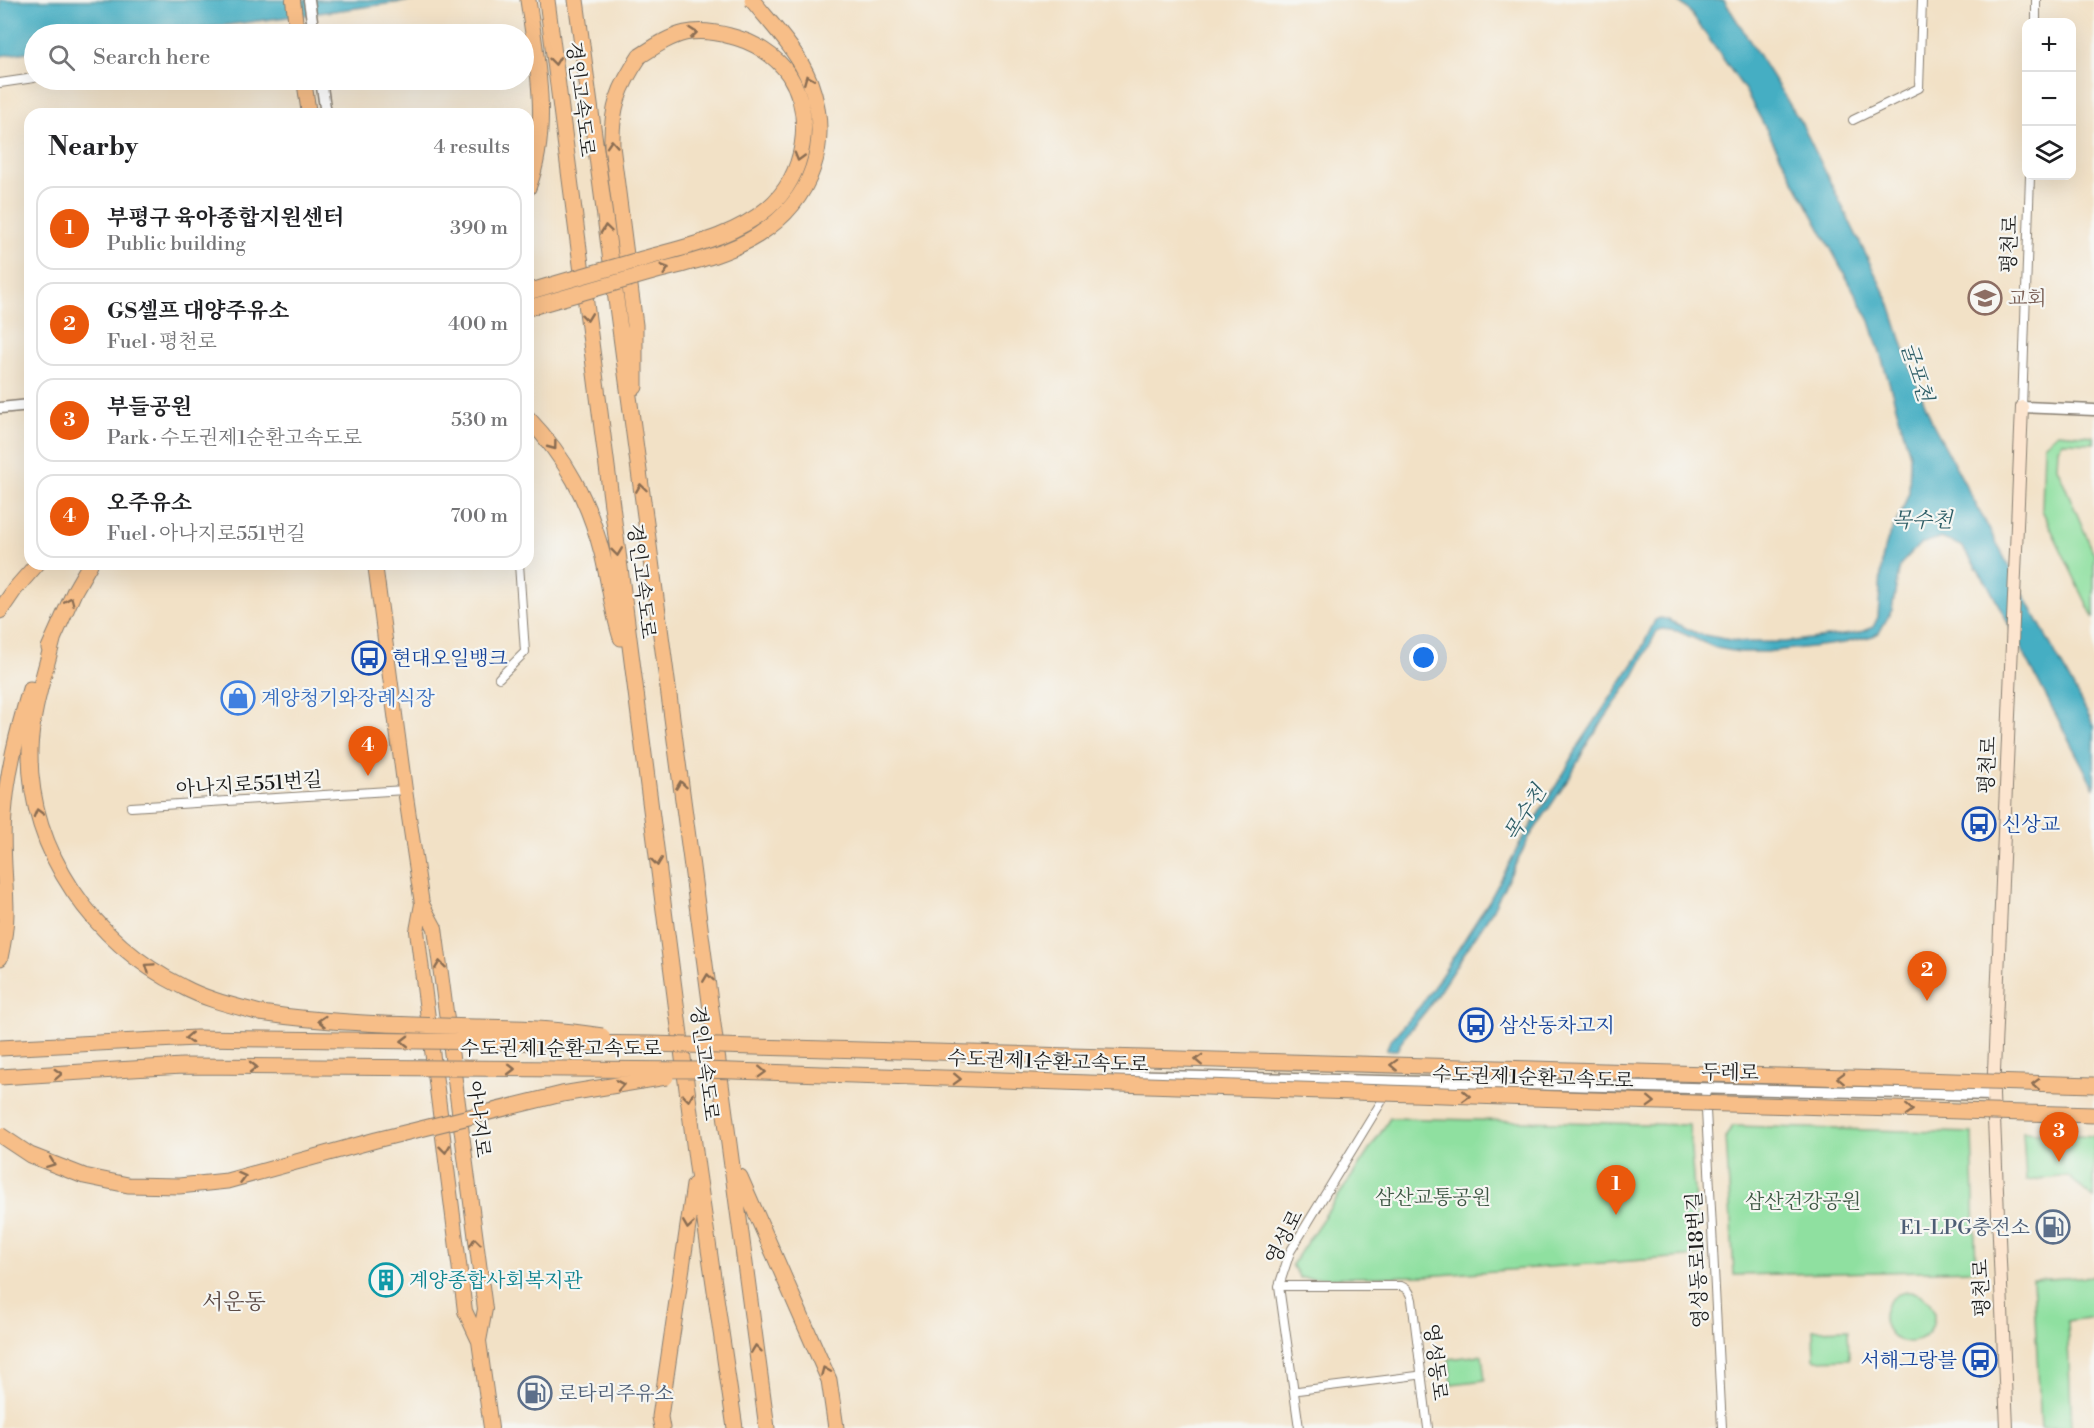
<!DOCTYPE html>
<html lang="en">
<head>
<meta charset="utf-8">
<style>
	body { margin:0; font-family:"Libre Bodoni","Noto Serif KR",serif; background:#f6f6f6; color:#202124 }
	.controls { position:absolute; right:18px; top:18px; display:grid; overflow:hidden; border-radius:12px; box-shadow:0 6px 24px #0002 }
	.controls button { width:54px; height:54px; display:grid; place-items:center; padding:0; border:0; border-bottom:2px solid #e0e0e0; background:#fff; color:#202124; font:30px sans-serif }
	.you { position:absolute; left:1424px; top:658px; width:21px; height:21px; margin:-15px; border:4px solid #fff; border-radius:50%; background:#1a73e8; box-shadow:0 0 0 9px #1a73e833 }
	.badge { display:grid; place-items:center; width:39px; height:39px; border-radius:50%; background:#ea580c; color:#fff; font-size:20px; font-weight:700 }
	.pin { position:absolute; translate:-50% -50px; filter:drop-shadow(0 2px 3px #0008) }
	.pin::after { content:''; position:absolute; top:32px; width:21px; height:18px; background:inherit; clip-path:polygon(0 0,100% 0,50% 100%) }
	.list { margin:0; padding:0; list-style:none }
	h2 { display:flex; justify-content:space-between; align-items:center; height:78px; margin:0; padding:0 24px; font-size:26px }
	h2 small { font-size:20px; font-weight:400; color:#757577 }
	.list li { display:grid; grid-template-columns:39px 1fr auto; gap:18px; align-items:center; box-sizing:border-box; height:84px; margin:0 12px 12px; padding:0 12px; border:2px solid #e0e0e0; border-radius:18px }
	.list b { display:block; font-size:22px; white-space:nowrap }
	.list p { margin:0; font-size:20px; white-space:nowrap; color:#757577 }
	.list em { font-size:20px; font-style:normal; color:#757577 }
	.icon { flex:none; width:33px; height:33px; fill:none; stroke:currentColor; stroke-width:2; stroke-linecap:round; stroke-linejoin:round }
	.map { position:relative; flex:none; width:2094px; height:1428px; overflow:hidden }
	.search { position:absolute; background:#fff; box-shadow:0 6px 24px #0002; left:24px; top:24px; width:510px; height:66px; display:flex; align-items:center; gap:15px; box-sizing:border-box; padding:0 21px; border-radius:33px; color:#757577; font-size:22px }
	.panel { position:absolute; background:#fff; box-shadow:0 6px 24px #0002; left:24px; top:108px; width:510px; height:462px; border-radius:18px }
	.map>svg:first-child { display:block }
</style>
</head>
<body>
<div class="map">
<svg width="2094" height="1428" viewBox="0 0 2094 1428">
	<rect width="100%" height="100%" fill="#f6f6f2"/>
	<filter id="ink" filterUnits="userSpaceOnUse"><feTurbulence type="fractalNoise" baseFrequency=".0167" numOctaves="2"/><feDisplacementMap in="SourceGraphic" scale="12" xChannelSelector="R" yChannelSelector="G"/><feConvolveMatrix kernelMatrix="1 2 1 2 8 2 1 2 1" color-interpolation-filters="sRGB"/></filter>
	<filter id="wash" filterUnits="userSpaceOnUse"><feTurbulence type="fractalNoise" baseFrequency=".008" numOctaves="4" result="noise"/><feDisplacementMap in="SourceGraphic" scale="24" xChannelSelector="R" yChannelSelector="G"/><feGaussianBlur stdDeviation="1.35" result="paint"/><feColorMatrix in="noise" values="0 0 0 0 0 0 0 0 0 0 0 0 0 0 0 0 0 1.4 0 .05"/><feComposite in="paint" operator="in"/></filter>
	<g filter="url(#wash)">
		<rect width="100%" height="100%" fill="#f2e1c6"/>
		<path fill="#8fe0a0" stroke="#567e5e" stroke-width="1.5" d="M2057 433 2094 436V443L2063 442 2058 448 2057 467 2094 554V619L2042 510 2044 445Z
			M1390 1118 1689 1125 1699 1256 1425 1276 1300 1278 1292 1265C1324 1215 1359 1168 1390 1118Z
			M1733 1126 1972 1133 1976 1270 1734 1275 1726 1136Z
			M2023 1132 2094 1136V1199L2068 1176 2026 1181Z
			M2094 1276V1317L2067 1321 2072 1428H2041L2033 1280Z
			M1884 1317a25 25 0 1 1 50 0a25 25 0 1 1-50 0Z
			M1848 1329 1849 1359 1814 1360 1813 1330Z
			M1482 1355 1485 1380 1452 1384 1449 1359Z"/>
		<path fill="#45aec3" stroke="#306570" stroke-width="1.5" d="M0 0H417L160 34H34V51L0 56Z
			M1678 0H1724L1802 124 1889 302 1908 361 1932 422 2094 726V788L1988 585 1962 546 1940 538 1920 544 1900 565 1892 610 1879 633 1873 636 1844 643 1811 647 1766 652H1739L1716 648 1677 631 1662 629 1657 631 1634 676 1589 741 1569 778 1529 838 1492 911 1429 1007 1403 1039 1397 1050H1386L1390 1041 1421 1005 1441 976 1489 901 1521 842 1565 771 1579 745 1637 658 1655 620 1660 618 1666 619 1699 634 1741 642H1785L1835 636 1858 633 1873 627 1878 617 1882 560 1888 538 1902 511 1909 492 1910 455 1889 382 1870 321 1745 90 1690 12Z"/>
	</g>
	<g filter="url(#ink)">
		<g fill="none" stroke-linecap="round" stroke-linejoin="round">
			<g stroke="#877e71" stroke-width="9">
				<path id="pedestrian" d="M1294 1391 1421 1375"/>
			</g>
			<g stroke="#877e71" stroke-width="10">
				<path id="minor" d="M2036 22V0
					M0 83 34 78
					M1853 120 1919 88 1922 0
					M2022 407 2030 176
					M499 678 525 652 519 564
					M131 807 405 790
					M1705 1090 1722 1428
					M1279 1286H1401C1408 1289 1410 1292 1412 1300L1428 1428
					M1299 1428 1279 1286 1290 1252 1388 1091"/>
			</g>
			<g stroke="#877e71" stroke-width="13">
				<path id="tertiary" d="M309 0 314 34
					M321 80 326 114
					M2022 407 2094 410
					M0 408 30 405
					M1118 1075 1993 1095"/>
			</g>
			<g stroke="#877e71" stroke-width="14">
				<path id="secondary" d="M2007 1428 1993 1095 2022 407"/>
			</g>
			<g stroke="#877e71" stroke-width="16">
				<path id="primary" d="M293 0 297 34
					M304 80 309 114
					M375 564 405 790 422 904 435 928 485 1309 479 1341
					M422 904 417 931 465 1311 479 1341 491 1428"/>
			</g>
			<g stroke="#877e71" stroke-width="17">
				<path id="motorway" d="M547 0 697 1167 735 1428
					M576 0 767 1428
					M528 188C551 129 537 61 528 0
					M635 387V325L612 146C611 108 619 87 640 56
					M528 418C566 458 588 499 602 553 609 581 612 610 621 638
					M0 611 15 589 37 564
					M53 640C44 676 31 713 30 751 29 852 94 943 183 987 207 1000 235 1006 261 1013
					M49 648 75 590 90 564
					M0 958C3 944 6 928 6 913 6 880 1 848 4 815 7 772 18 730 30 689
					M740 1177 829 1380 836 1428
					M662 1428 660 1417 694 1185"/>
			</g>
			<use href="#pedestrian" stroke="#fff" stroke-width="7"/>
			<use href="#minor" stroke="#fff" stroke-width="8"/>
			<use href="#tertiary" stroke="#fff" stroke-width="10"/>
			<use href="#secondary" stroke="#fce5cf" stroke-width="12"/>
			<use href="#primary" stroke="#f7be88" stroke-width="14"/>
			<use href="#motorway" stroke="#f7be88" stroke-width="15"/>
			<g stroke="#877e71" stroke-width="17" stroke-linecap="butt">
				<path id="motorway-bridge" d="M528 292C567 280 607 269 646 258 688 246 734 237 768 208 805 177 815 116 789 75 776 55 752 41 730 36 715 32 700 30 685 33 668 37 654 47 640 56
					M528 308C567 297 607 285 646 274 683 264 725 256 758 235 813 200 832 142 810 82 798 51 772 25 752 0
					M261 1013C333 1024 406 1025 479 1027 521 1028 561 1029 602 1036
					M0 1048 196 1038 652 1044 2094 1085
					M0 1077 182 1066 703 1070 1593 1100 2094 1115
					M0 1135 30 1155 84 1176 128 1185 179 1186 227 1181 376 1140 562 1094 666 1077"/>
			</g>
			<use href="#motorway-bridge" stroke="#f7be88" stroke-width="15"/>
		</g>
		<defs><path id="oneway-chevron" d="M-2-3.5L2.5 0L-2 3.5" fill="none" stroke-width="1.6" stroke-linecap="round" stroke-linejoin="round" transform="scale(1.5)"/></defs>
		<g stroke="#8a6d52">
			<use href="#oneway-chevron" transform="translate(693 33) rotate(-6)"/>
			<use href="#oneway-chevron" transform="translate(555 61) rotate(83)"/>
			<use href="#oneway-chevron" transform="translate(808 79) rotate(-112)"/>
			<use href="#oneway-chevron" transform="translate(612 144) rotate(-94)"/>
			<use href="#oneway-chevron" transform="translate(799 157) rotate(106)"/>
			<use href="#oneway-chevron" transform="translate(606 229) rotate(-98)"/>
			<use href="#oneway-chevron" transform="translate(665 269) rotate(-16)"/>
			<use href="#oneway-chevron" transform="translate(587 317) rotate(83)"/>
			<use href="#oneway-chevron" transform="translate(553 446) rotate(53)"/>
			<use href="#oneway-chevron" transform="translate(641 488) rotate(-98)"/>
			<use href="#oneway-chevron" transform="translate(617 552) rotate(83)"/>
			<use href="#oneway-chevron" transform="translate(70 601) rotate(-67)"/>
			<use href="#oneway-chevron" transform="translate(681 785) rotate(-98)"/>
			<use href="#oneway-chevron" transform="translate(38 813) rotate(-105)"/>
			<use href="#oneway-chevron" transform="translate(657 862) rotate(83)"/>
			<use href="#oneway-chevron" transform="translate(440 965) rotate(-97)"/>
			<use href="#oneway-chevron" transform="translate(149 967) rotate(-146)"/>
			<use href="#oneway-chevron" transform="translate(708 978) rotate(-98)"/>
			<use href="#oneway-chevron" transform="translate(322 1021) rotate(-176)"/>
			<use href="#oneway-chevron" transform="translate(189 1038) rotate(178)"/>
			<use href="#oneway-chevron" transform="translate(405 1041) rotate(-179)"/>
			<use href="#oneway-chevron" transform="translate(1199 1060) rotate(-178)"/>
			<use href="#oneway-chevron" transform="translate(1394 1065) rotate(-178)"/>
			<use href="#oneway-chevron" transform="translate(253 1067)"/>
			<use href="#oneway-chevron" transform="translate(511 1069)"/>
			<use href="#oneway-chevron" transform="translate(762 1072) rotate(2)"/>
			<use href="#oneway-chevron" transform="translate(58 1074) rotate(-3)"/>
			<use href="#oneway-chevron" transform="translate(1841 1078) rotate(-178)"/>
			<use href="#oneway-chevron" transform="translate(957 1079) rotate(2)"/>
			<use href="#oneway-chevron" transform="translate(2036 1084) rotate(-178)"/>
			<use href="#oneway-chevron" transform="translate(620 1085) rotate(-10)"/>
			<use href="#oneway-chevron" transform="translate(1466 1096) rotate(2)"/>
			<use href="#oneway-chevron" transform="translate(688 1097) rotate(83)"/>
			<use href="#oneway-chevron" transform="translate(1651 1102) rotate(2)"/>
			<use href="#oneway-chevron" transform="translate(1909 1110) rotate(2)"/>
			<use href="#oneway-chevron" transform="translate(445 1149) rotate(83)"/>
			<use href="#oneway-chevron" transform="translate(51 1163) rotate(21)"/>
			<use href="#oneway-chevron" transform="translate(242 1177) rotate(-15)"/>
			<use href="#oneway-chevron" transform="translate(688 1225) rotate(98)"/>
			<use href="#oneway-chevron" transform="translate(475 1242) rotate(-97)"/>
			<use href="#oneway-chevron" transform="translate(756 1349) rotate(-97)"/>
			<use href="#oneway-chevron" transform="translate(825 1371) rotate(-113)"/>
		</g>
	</g>
	<defs>
		<g id="school-ring" transform="scale(1.725)"><circle r="9.5" fill="#f6f6f2" stroke="#8d6e63" stroke-width="1.5"/><path d="M0-5L7-2L0 1L-7-2ZM-4 1L0 2.5L4 1V4Q0 6-4 4Z" fill="#8d6e63"/></g>
		<g id="bus-ring" transform="scale(1.725)"><circle r="9.5" fill="#f6f6f2" stroke="#1a4fb4" stroke-width="1.5"/><path d="M-5-6H5V4H4V6H2V4H-2V6H-4V4H-5ZM-3.5-4V0h7V-4ZM-3.5 1.2v1.5H-2V1.2ZM2 1.2v1.5H3.5V1.2Z" fill="#1a4fb4"/></g>
		<g id="shop-ring" transform="scale(1.725)"><circle r="9.5" fill="#f6f6f2" stroke="#3f7fe0" stroke-width="1.5"/><path d="M-5-2.5h2.3a2.7 3.5 0 0 1 5.4 0H5L5.5 6h-11ZM-1.5-2.5h3a1.5 2.3 0 0 0-3 0Z" fill="#3f7fe0"/></g>
		<g id="fuel-ring" transform="scale(1.725)"><circle r="9.5" fill="#f6f6f2" stroke="#5c6f8a" stroke-width="1.5"/><path d="M-5.5-6h7V0h2V4h1.3V-2.5L3-4.5l.8-.8L6-3V5H2.5V1h-1V6h-7ZM-4.2-4.7v3.2H.2V-4.7Z" fill="#5c6f8a"/></g>
		<g id="building-ring" transform="scale(1.725)"><circle r="9.5" fill="#f6f6f2" stroke="#0f9aa8" stroke-width="1.5"/><path d="M-4-6H4V6H1V3H-1V6H-4ZM-2.5-4.3h1.7v1.8h-1.7ZM.8-4.3h1.7v1.8H.8ZM-2.5-1h1.7V.8h-1.7ZM.8-1h1.7V.8H.8Z" fill="#0f9aa8"/></g>
	</defs>
	<g fill-rule="evenodd">
		<use href="#school-ring" x="1985" y="298"/>
		<use href="#bus-ring" x="369" y="658"/>
		<use href="#shop-ring" x="238" y="698"/>
		<use href="#bus-ring" x="1979" y="824"/>
		<use href="#bus-ring" x="1476" y="1025"/>
		<use href="#fuel-ring" x="2053" y="1227"/>
		<use href="#building-ring" x="386" y="1280"/>
		<use href="#bus-ring" x="1980" y="1360"/>
		<use href="#fuel-ring" x="535" y="1393"/>
	</g>
	<g text-anchor="middle" stroke-width="4.5" stroke-linejoin="round" paint-order="stroke">
		<g font-size="20" fill="#1c1c1c" stroke="#f6f6f2">
			<text transform="translate(581 99) rotate(83)" y="7">경인고속도로</text>
			<text transform="translate(2009 244) rotate(-88)" y="7">평천로</text>
			<text transform="translate(642 581) rotate(83)" y="7">경인고속도로</text>
			<text transform="translate(1987 765) rotate(-87)" y="7">평천로</text>
			<text transform="translate(249 784) rotate(-4)" y="7">아나지로551번길</text>
			<text x="561" y="1055">수도권제1순환고속도로</text>
			<text transform="translate(1048 1061) rotate(2)" y="7">수도권제1순환고속도로</text>
			<text transform="translate(705 1063) rotate(83)" y="7">경인고속도로</text>
			<text transform="translate(1730 1072) rotate(1)" y="7">두레로</text>
			<text transform="translate(1533 1077) rotate(2)" y="7">수도권제1순환고속도로</text>
			<text transform="translate(479 1119) rotate(83)" y="7">아나지로</text>
			<text transform="translate(1284 1237) rotate(-63)" y="7">영성로</text>
			<text transform="translate(1697 1260) rotate(-93)" y="7">영성동로18번길</text>
			<text transform="translate(1981 1288) rotate(-92)" y="7">평천로</text>
			<text transform="translate(1436 1362) rotate(83)" y="7">영성동로</text>
		</g>
		<g font-size="20" fill="#785e54" stroke="#f6f6f2" text-anchor="start">
			<text x="2008" y="305">교회</text>
		</g>
		<g font-size="20" fill="#164399" stroke="#f6f6f2" text-anchor="start">
			<text x="392" y="665">현대오일뱅크</text>
			<text x="2002" y="831">신상교</text>
			<text x="1499" y="1032">삼산동차고지</text>
			<text x="1957" y="1367" text-anchor="end">서해그랑블</text>
		</g>
		<g font-size="20" fill="#366cbe" stroke="#f6f6f2" text-anchor="start">
			<text x="261" y="705">계양청기와장례식장</text>
		</g>
		<g font-size="20" fill="#3e5744" stroke="#f6f6f2">
			<text x="1433" y="1204">삼산교통공원</text>
			<text x="1803" y="1208">삼산건강공원</text>
		</g>
		<g font-size="20" fill="#4e5e75" stroke="#f6f6f2" text-anchor="end">
			<text x="2030" y="1234">E1-LPG충전소</text>
			<text x="558" y="1400" text-anchor="start">로타리주유소</text>
		</g>
		<g font-size="20" fill="#0d838f" stroke="#f6f6f2" text-anchor="start">
			<text x="409" y="1287">계양종합사회복지관</text>
		</g>
		<g font-size="21" font-style="italic" fill="#2e5e67" stroke="#f6f6f2">
			<text transform="translate(1917 372) rotate(72)" y="7">굴포천</text>
			<text x="1922" y="527">목수천</text>
			<text transform="translate(1525 813) rotate(-59)" y="7">목수천</text>
		</g>
		<g font-size="22" fill="#5d4c46" stroke="#f6f6f2">
			<text x="234" y="1309">서운동</text>
		</g>
	</g>
</svg>
<div class="controls">
<button>+</button>
<button>−</button>
<button><svg class="icon" aria-label="layers" viewBox="0 0 24 24"><path d="M12 4l9 5-9 5-9-5zM3 14l9 5 9-5"/></svg></button>
</div>
<div class="you"></div>
<div class="pin badge" style="left:1616px;top:1215px">1</div>
<div class="pin badge" style="left:1927px;top:1001px">2</div>
<div class="pin badge" style="left:2059px;top:1162px">3</div>
<div class="pin badge" style="left:368px;top:776px">4</div>
<div class="search"><svg class="icon" aria-label="search" viewBox="0 0 24 24"><circle cx="10" cy="10" r="6"/><path d="M15 15l6 6"/></svg>Search here</div>
<section class="panel">
<h2>Nearby<small>4 results</small></h2>
<ul class="list">
<li><span class="badge">1</span><div><b>부평구 육아종합지원센터</b><p>Public building</p></div><em>390 m</em></li>
<li><span class="badge">2</span><div><b>GS셀프 대양주유소</b><p>Fuel · 평천로</p></div><em>400 m</em></li>
<li><span class="badge">3</span><div><b>부들공원</b><p>Park · 수도권제1순환고속도로</p></div><em>530 m</em></li>
<li><span class="badge">4</span><div><b>오주유소</b><p>Fuel · 아나지로551번길</p></div><em>700 m</em></li>
</ul>
</section>
</div>
</body>
</html>
